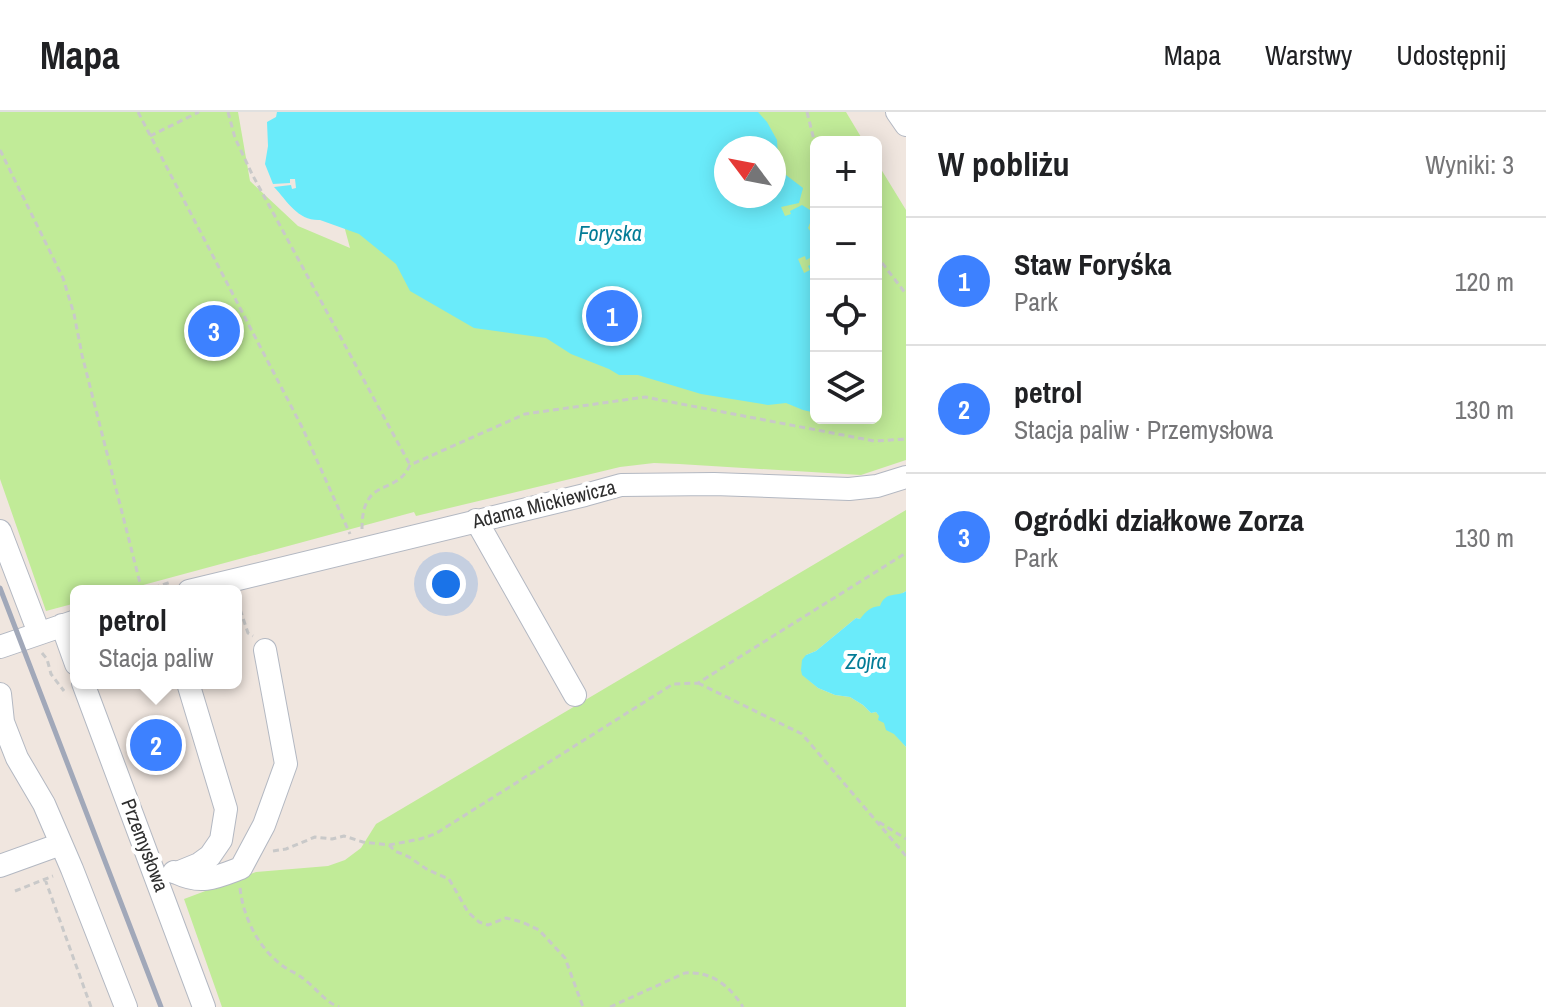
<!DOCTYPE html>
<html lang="pl">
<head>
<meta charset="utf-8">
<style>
	body { margin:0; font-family:"Archivo Narrow",sans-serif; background:#f2f2f2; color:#202124 }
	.controls { position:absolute; right:24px; top:24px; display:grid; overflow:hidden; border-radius:12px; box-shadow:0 4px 20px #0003 }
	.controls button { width:72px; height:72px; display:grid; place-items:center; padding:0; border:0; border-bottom:2px solid #e0e0e0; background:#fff; color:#202124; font:40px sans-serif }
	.compass { position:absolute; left:714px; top:24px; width:72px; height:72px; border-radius:50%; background:#fff; box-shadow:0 4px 20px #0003; rotate:302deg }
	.you { position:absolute; left:446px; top:472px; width:28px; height:28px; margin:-20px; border:6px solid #fff; border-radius:50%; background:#1a73e8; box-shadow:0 0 0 12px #1a73e833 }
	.badge { display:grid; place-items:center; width:52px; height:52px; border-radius:50%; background:#3d81ff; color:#fff; font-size:26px; font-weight:700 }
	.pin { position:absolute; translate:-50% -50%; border:4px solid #fff; box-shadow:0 2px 8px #0006 }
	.popup { position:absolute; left:70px; top:473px; width:172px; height:104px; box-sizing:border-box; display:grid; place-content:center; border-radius:12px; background:#fff; filter:drop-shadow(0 2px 6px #0005); font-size:26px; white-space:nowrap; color:#757577 }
	.popup b { font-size:30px; color:#202124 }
	.popup::after { content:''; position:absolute; left:50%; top:100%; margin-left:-16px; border:16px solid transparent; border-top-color:#fff }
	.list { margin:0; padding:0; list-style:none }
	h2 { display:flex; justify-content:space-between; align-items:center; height:104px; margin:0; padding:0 32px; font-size:34px }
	h2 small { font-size:26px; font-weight:400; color:#757577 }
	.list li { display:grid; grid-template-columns:52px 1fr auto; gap:24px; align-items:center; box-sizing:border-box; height:128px; padding:0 32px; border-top:2px solid #e0e0e0 }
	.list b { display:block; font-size:30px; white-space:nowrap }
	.list p { margin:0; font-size:26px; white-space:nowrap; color:#757577 }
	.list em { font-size:26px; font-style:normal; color:#757577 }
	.icon { flex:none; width:44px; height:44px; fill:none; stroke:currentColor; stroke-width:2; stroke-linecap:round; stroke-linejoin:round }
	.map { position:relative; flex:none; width:906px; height:895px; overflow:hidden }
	header { display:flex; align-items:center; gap:48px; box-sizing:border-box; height:112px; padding:0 40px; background:#fff; border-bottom:2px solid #e0e0e0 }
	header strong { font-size:38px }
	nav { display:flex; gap:44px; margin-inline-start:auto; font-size:28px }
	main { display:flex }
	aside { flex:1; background:#fff }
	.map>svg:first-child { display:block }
</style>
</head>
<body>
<header>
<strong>Mapa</strong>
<nav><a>Mapa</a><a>Warstwy</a><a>Udostępnij</a></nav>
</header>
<main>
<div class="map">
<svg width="906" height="895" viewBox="0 0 906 895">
	<rect width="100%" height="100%" fill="#f0e6df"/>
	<path fill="#c1eb98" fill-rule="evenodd" d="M0 0H238L250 69 298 114 350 136 319 20 309 0H846L864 30H816V306H876V49L906 98V348L861 363 679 352 654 351 620 355 416 404 414 400 121 479H76V491L46 499 0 367ZM726 36H774V84H726Z
		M906 398V479L860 507 856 506 816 539 806 543 803 563 818 576 835 583 850 585 863 593 871 601 876 600 906 635V895H222L184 787 256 760 328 754 345 748 361 736 376 712Z"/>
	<path fill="#6aebfa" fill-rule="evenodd" d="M277 0H758L767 10 777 28 778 45 782 60 803 76 799 91 781 95 785 104 791 102 790 99 802 93 810 98 812 106 808 116 816 127V143L806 148 805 144 798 147 804 161 810 158 808 154 816 150V301L803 298 786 291 768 293 701 282 638 263H619L609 257 571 242 546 226 474 216 410 179 396 152 359 122 320 108C298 109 288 90 274 75L291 73 292 77 296 76 295 67H290V71L273 72 265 52 268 34 267 10 276 5ZM726 36H774V84H726Z
		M906 479V635L894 622 886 618 884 611 878 608 879 604 876 600 871 601 863 593 850 585 835 583 818 576 802 563 801 558 802 548 806 543 816 539 856 506 860 507C866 499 870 495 880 494 886 478 897 486 906 479Z"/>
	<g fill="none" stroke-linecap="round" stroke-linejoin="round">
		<g stroke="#b3b8c2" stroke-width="24">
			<path id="minor" d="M897 0 906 13
				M476 408 575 583
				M0 419 39 521
				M189 479 585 383 621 373 714 372 849 377 877 374 906 365
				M62 513 76 552
				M0 535 76 509
				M83 571 204 895
				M0 582 3 610 17 646 44 692 72 757 126 895
				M0 754 61 732
				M174 760 177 761 199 752 210 744 221 728 226 697 188 571
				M177 761C202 773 217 765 241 756L264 713 286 652 265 538"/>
		</g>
		<path stroke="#c9c9c9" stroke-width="3" stroke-dasharray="6 4" stroke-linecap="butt" d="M138 0 303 317 350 422
			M228 0 235 26 252 62 410 353
			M807 0 816 36
			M150 24 199 0
			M0 38 63 166 74 202 82 243 142 479
			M876 143 906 182
			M362 417C362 363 396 385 410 353L525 302 645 285 874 329 906 327
			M144 479 171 470
			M237 488 248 521 253 524
			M42 541 47 547 51 562 64 579
			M698 571 802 622 906 744
			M879 710 906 727
			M389 733 420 727 435 722 673 572 698 571 906 441
			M273 739 286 737 315 725 332 727 344 724 363 730 389 733 395 739 409 745 428 758 449 767 468 800 479 810 488 813 506 806 522 810 539 818 565 846 583 895
			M45 767 91 895
			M240 776C243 804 257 833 279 851 287 858 297 861 305 868 317 877 325 890 339 895
			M15 779 53 764
			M610 895 685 861C711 859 729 873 743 895"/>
		<use href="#minor" stroke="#fff" stroke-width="22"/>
		<path stroke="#a1a8b9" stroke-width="5" d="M0 476 161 895"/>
	</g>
	<g text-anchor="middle" stroke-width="8" stroke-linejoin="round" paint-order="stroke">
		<g font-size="20" fill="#2e2e2e" stroke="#fff">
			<text transform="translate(544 392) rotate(-14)" y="7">Adama Mickiewicza</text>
			<text transform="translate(145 733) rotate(69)" y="7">Przemysłowa</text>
		</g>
		<g font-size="22" font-style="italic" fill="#037c97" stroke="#fff">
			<text x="610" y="129">Foryska</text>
			<text x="866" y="557">Zojra</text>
		</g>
	</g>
</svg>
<div class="controls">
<button>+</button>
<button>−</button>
<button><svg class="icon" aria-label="locate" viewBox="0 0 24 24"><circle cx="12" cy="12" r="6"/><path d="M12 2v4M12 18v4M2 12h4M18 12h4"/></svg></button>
<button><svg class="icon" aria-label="layers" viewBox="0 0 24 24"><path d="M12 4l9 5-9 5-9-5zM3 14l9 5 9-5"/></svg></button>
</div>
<svg class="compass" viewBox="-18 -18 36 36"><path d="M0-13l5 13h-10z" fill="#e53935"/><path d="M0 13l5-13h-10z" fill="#757577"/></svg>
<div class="you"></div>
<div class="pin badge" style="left:612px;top:204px">1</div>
<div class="pin badge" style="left:156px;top:633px">2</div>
<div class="popup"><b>petrol</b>Stacja paliw</div>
<div class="pin badge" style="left:214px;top:219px">3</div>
</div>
<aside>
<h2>W pobliżu<small>Wyniki: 3</small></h2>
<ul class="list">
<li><span class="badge">1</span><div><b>Staw Foryśka</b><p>Park</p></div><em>120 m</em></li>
<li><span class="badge">2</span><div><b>petrol</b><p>Stacja paliw · Przemysłowa</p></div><em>130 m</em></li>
<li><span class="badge">3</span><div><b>Ogródki działkowe Zorza</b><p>Park</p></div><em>130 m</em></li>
</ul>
</aside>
</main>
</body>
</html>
